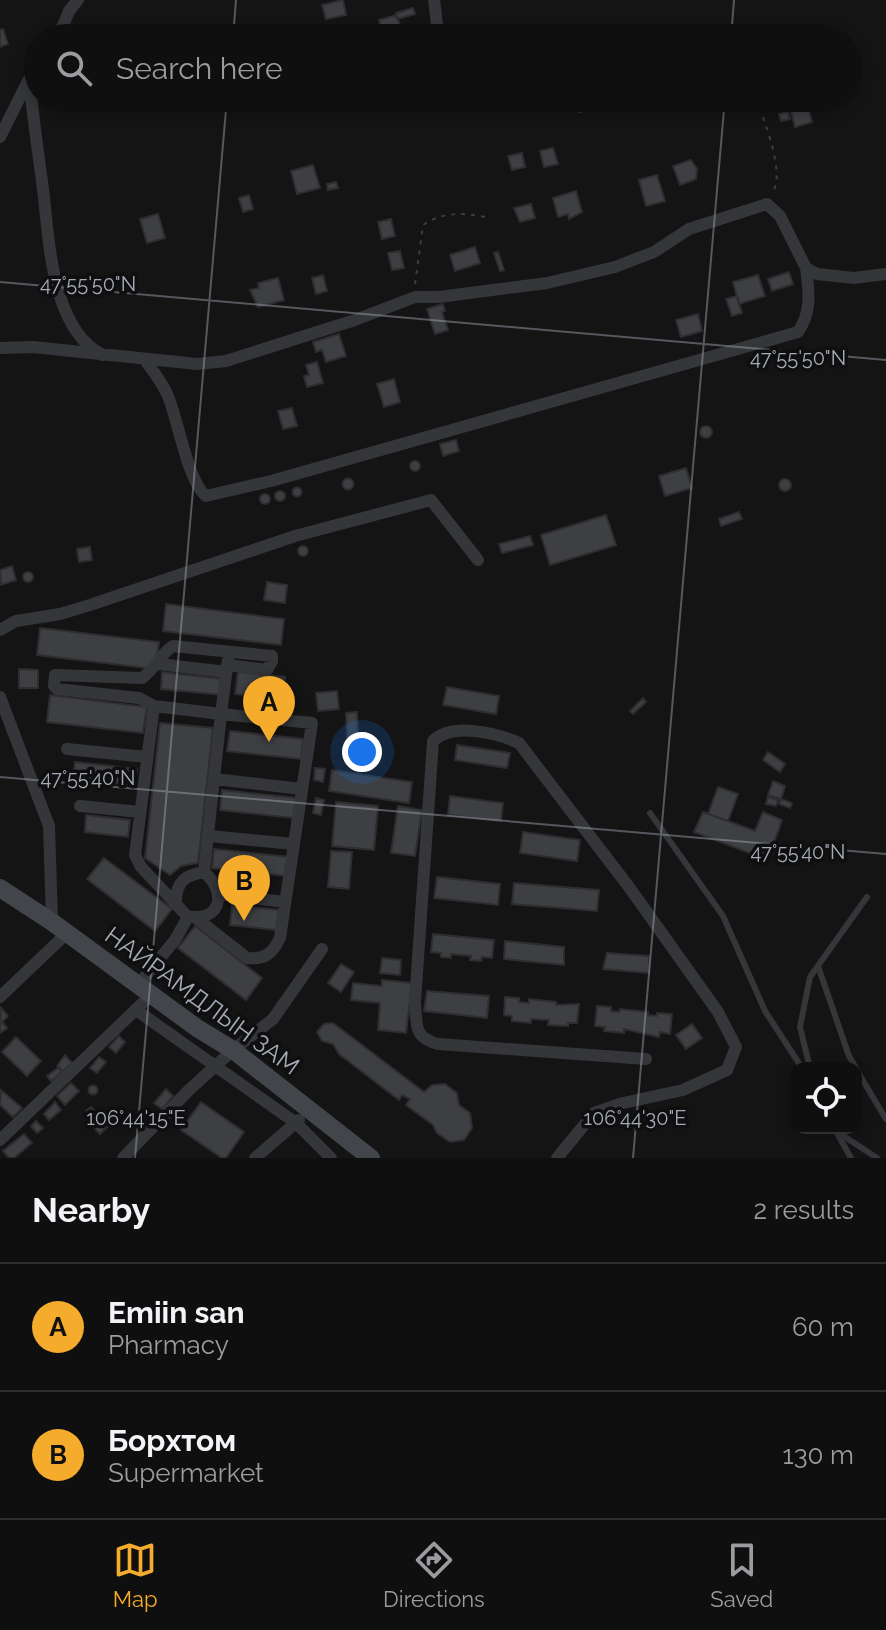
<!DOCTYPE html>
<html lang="en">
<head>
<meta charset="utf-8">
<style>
	body { margin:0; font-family:Raleway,sans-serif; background:#181819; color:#f1f3f6 }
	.controls { position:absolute; right:24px; bottom:24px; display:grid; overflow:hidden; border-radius:16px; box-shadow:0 4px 12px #0003 }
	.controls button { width:72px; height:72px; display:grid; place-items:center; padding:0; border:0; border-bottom:2px solid #2f2f30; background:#0f0f10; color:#f1f3f6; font:40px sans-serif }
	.you { position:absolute; left:362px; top:752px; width:28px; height:28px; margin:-20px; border:6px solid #fff; border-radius:50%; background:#1a73e8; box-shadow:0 0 0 12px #1a73e833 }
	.badge { display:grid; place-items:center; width:52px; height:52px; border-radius:50%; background:#f5ac2c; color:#111; font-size:26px; font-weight:700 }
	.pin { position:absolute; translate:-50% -66px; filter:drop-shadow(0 2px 4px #0008) }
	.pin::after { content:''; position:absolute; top:42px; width:28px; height:24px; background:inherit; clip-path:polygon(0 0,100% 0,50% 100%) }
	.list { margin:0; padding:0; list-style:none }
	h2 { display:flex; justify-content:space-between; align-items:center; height:104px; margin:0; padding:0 32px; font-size:34px }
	h2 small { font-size:26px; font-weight:400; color:#9b9c9f }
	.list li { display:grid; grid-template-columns:52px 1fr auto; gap:24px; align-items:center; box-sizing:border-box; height:128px; padding:0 32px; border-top:2px solid #2f2f30 }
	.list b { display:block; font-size:30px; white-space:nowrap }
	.list p { margin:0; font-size:26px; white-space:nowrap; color:#9b9c9f }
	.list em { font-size:26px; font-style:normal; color:#9b9c9f }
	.icon { flex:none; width:44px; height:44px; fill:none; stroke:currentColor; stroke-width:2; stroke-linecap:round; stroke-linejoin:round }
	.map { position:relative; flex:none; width:886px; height:1158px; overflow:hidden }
	.search { position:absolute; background:#0f0f10; box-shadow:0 4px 12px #0003; left:24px; right:24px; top:24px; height:88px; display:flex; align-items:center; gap:20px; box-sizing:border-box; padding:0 28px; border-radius:44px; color:#9b9c9f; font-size:30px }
	.sheet { height:360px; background:#0f0f10 }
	nav { display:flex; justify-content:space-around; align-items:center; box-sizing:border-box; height:112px; border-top:2px solid #2f2f30; background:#0f0f10; font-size:22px; color:#9b9c9f }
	nav a { display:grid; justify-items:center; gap:4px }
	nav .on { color:#f5ac2c }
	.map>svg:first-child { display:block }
</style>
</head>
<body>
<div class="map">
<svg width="886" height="1158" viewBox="0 0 886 1158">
	<rect width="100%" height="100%" fill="#141415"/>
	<path fill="#3e3f42" stroke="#2e2e31" stroke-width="2" d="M343 0 346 15 326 19 322 5Z
		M413 8 415 14 397 19 396 13Z
		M397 15 401 30 383 35 379 20Z
		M3 29 8 44 0 47V30Z
		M591 98H613L593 104Z
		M815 98H831V100L816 104Z
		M808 107 812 122 795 127 791 112Z
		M788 112 790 119 781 121 779 114Z
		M553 148 558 164 544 167 540 151Z
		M522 153 525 167 512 170 508 156Z
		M691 160 697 169 696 179 680 185 673 166Z
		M313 165 320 188 297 194 291 171Z
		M657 175 665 201 646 206 639 180Z
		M336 182 338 188 328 190 327 184Z
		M576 191 582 212 569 219 568 214 558 217 553 198Z
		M249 195 253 209 243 212 239 198Z
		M531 204 535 218 520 222 514 208Z
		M158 214 165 238 147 243 140 219Z
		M391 219 395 236 382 239 378 222Z
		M475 247 480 263 455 271 450 255Z
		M400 251 404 268 392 270 388 253Z
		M498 252 504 270 500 271 494 253Z
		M789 272 793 284 772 291 768 279Z
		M323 275 327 291 316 294 312 278Z
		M758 275 765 296 739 304 733 282Z
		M278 278 284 300 258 307 250 290 259 288 258 283Z
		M737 296 742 313 732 316 726 299Z
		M443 304 445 311 442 312 448 330 435 334 427 309Z
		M698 314 702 331 681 337 676 320Z
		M339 334 346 356 326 362 322 350 316 352 313 342Z
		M317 362 323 383 307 387 304 376 309 375 306 365Z
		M394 379 400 402 384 407 377 384Z
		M292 408 297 426 283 429 278 411Z
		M700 432a6 6 0 1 1 12 0a6 6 0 1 1-12 0Z
		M456 440 459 451 443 456 440 444Z
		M410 466a5 5 0 1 1 10 0a5 5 0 1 1-10 0Z
		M686 468 692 488 665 496 659 476Z
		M342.5 484a5.5 5.5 0 1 1 11 0a5.5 5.5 0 1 1-11 0Z
		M779 485a6 6 0 1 1 12 0a6 6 0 1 1-12 0Z
		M292.5 492a4.5 4.5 0 1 1 9 0a4.5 4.5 0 1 1-9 0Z
		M275 496a5 5 0 1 1 10 0a5 5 0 1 1-10 0Z
		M260 499a5 5 0 1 1 10 0a5 5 0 1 1-10 0Z
		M739 512 742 519 721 526 719 519Z
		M606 515 616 545 550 565 541 535Z
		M530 536 533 545 502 553 499 544Z
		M298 551a5 5 0 1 1 10 0a5 5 0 1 1-10 0Z
		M90 547 92 560 79 562 77 549Z
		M12 566 16 580 1 585 0 570Z
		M23 577a5 5 0 1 1 10 0a5 5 0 1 1-10 0Z
		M267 582 287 585 285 603 264 600Z
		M166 604 284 619 281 645 163 631Z
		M40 628 159 642 155 669 37 655Z
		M19 669 38 670V688H19Z
		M162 672 224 679 223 695 161 689Z
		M238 672 285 677 282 700 235 694Z
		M447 687 499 696 496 714 443 705Z
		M337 691 339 709 318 711 316 693Z
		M50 695 147 707 143 733 47 722Z
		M643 698 646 702 633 714 630 711Z
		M357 712 358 738H347L346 713Z
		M160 723 213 728 198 863 181 866 170 875 145 858Z
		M230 731 303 739 301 759 227 751Z
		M457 745 510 753 507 768 455 760Z
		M768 752 785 764 780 772 763 760Z
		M75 762 137 769 135 785 73 779Z
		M315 768 325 769 323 782 314 780Z
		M332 770 412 782 409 803 329 791Z
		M773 781 785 786 781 799 768 795Z
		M718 787 738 794 728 821 708 814Z
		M222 790 296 798 294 818 220 810Z
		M450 796 503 803 501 821 448 815Z
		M768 797 778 800 776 806 766 804Z
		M316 798 324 800 321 815 313 813Z
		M781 799 792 803 790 808 779 804Z
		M336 802 378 806 374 850 332 846Z
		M398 806 422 810 415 856 391 853Z
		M703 812 755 831 763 812 782 820 768 860 694 832Z
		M86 815 130 820 128 837 85 832Z
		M523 832 580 840 577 861 520 853Z
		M214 849 289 857 287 876 212 868Z
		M331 851 352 852 349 889 328 887Z
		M104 858 172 909 155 931 87 879Z
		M437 877 500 884 498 905 434 898Z
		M514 883 599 890 597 911 512 904Z
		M232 905 279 910 276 930 230 925Z
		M195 926 262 978 246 1000 178 948Z
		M433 934 494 940 492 958 482 957 481 961 470 960 471 956 451 954V958L441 957V953L431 952Z
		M505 941 564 947V965L504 959Z
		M607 953 649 956V973L603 969Z
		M382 958 401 960 400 975 380 973Z
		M341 964 354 972 341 992 328 983Z
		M382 980 412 983 406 1033 378 1030 380 1003 351 1000 353 983 382 986Z
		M427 991 489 996 487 1018 424 1011Z
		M505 997 519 998V1002L529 1003V999L556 1002V1005L579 1004 577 1023H568V1026L548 1025 549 1020 531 1019V1023L512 1021V1016L504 1015Z
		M597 1006 611 1007V1011L620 1012V1009L648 1012V1015L657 1016V1013L672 1014 670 1034 660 1032 659 1037 624 1029V1033L604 1031 605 1027 595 1026Z
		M1 1008 8 1016 2 1022 7 1028 0 1033Z
		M333 1023 424 1092 432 1085 445 1084 457 1093 459 1105 470 1113 472 1128 464 1140 450 1142 437 1133 433 1125 406 1105 410 1099 402 1095 399 1100 339 1054 333 1044 322 1041 317 1032 324 1024Z
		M692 1024 702 1038 686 1049 676 1035Z
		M119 1036 125 1042 116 1053 109 1047Z
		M16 1037 41 1061 27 1076 2 1052Z
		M65 1055 72 1063 62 1072 57 1066Z
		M99 1057 106 1062 97 1073 90 1068Z
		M59 1067 62 1072 51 1081 47 1076Z
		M71 1083 79 1091 65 1105 57 1096Z
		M88.5 1090a4.5 4.5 0 1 1 9 0a4.5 4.5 0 1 1-9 0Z
		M166 1089 173 1096 162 1109 154 1103Z
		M1 1090 22 1108 13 1117 0 1105Z
		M55 1102 61 1110 49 1120 44 1114Z
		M201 1102 244 1132 226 1158H222L181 1130Z
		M91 1107 98 1114 92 1119 86 1111Z
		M103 1113 112 1122 100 1134 91 1125Z
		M36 1121 43 1128 37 1133 31 1126Z
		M24 1134 32 1143 14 1158H9L3 1151Z"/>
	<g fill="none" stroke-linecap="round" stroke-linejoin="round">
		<path stroke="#3a3d41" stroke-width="2" stroke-dasharray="4 6" stroke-linecap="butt" d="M757 98C764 124 785 169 773 192
			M578 112 676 98
			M415 284 423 225C444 211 462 213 486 217"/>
		<path stroke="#35363a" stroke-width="6" d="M650 813 723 916 765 1011 802 1068
			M818 966 849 1056 856 1068
			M810 1068 800 1027 810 977 867 897
			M856 1069 886 1119
			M836 1131 877 1158
			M837 1133 851 1158"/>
		<path stroke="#35363a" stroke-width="12" d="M434 0 437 24
			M58 38 69 11 78 0
			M29 79C33 116 38 152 43 189 49 238 51 330 103 355
			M0 137 29 79 38 67
			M0 348 33 347 197 364 226 361 355 320 415 297H439L547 283 615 267 654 252 689 229 767 204 780 216 806 268 817 274 854 278 886 274
			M144 359C153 371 162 382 168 396 178 420 188 482 206 496L271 481 798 332C812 312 809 292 806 268
			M0 630 16 621 60 614 90 605 295 536 431 500 478 560
			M159 664 226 672
			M0 697 49 826 52 922
			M154 706 139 698 57 689 54 686 55 675 142 678C155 669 162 652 173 646L272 656V661L267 670 227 665
			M67 749 147 757
			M214 779 302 789
			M80 806 140 812
			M209 836 294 844
			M219 894 285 902
			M176 902C176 881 186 875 204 872 225 890 224 919 191 917
			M196 918 247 958C265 960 273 953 280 938L312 723 221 714 229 652
			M138 985 175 940 188 917 141 867 135 855 154 706 221 714 204 872
			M0 997 67 933
			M136 1010 296 1123 331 1158
			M0 1140 151 995
			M123 1158 189 1090 233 1050 273 1019 322 949
			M255 1158 299 1120
			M557 1158 594 1113 623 1103 683 1090 727 1070 736 1047 718 1012 629 887 519 743C497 733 452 722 433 741L415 1002C417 1025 413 1037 438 1044L646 1059"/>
		<path stroke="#42454a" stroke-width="18" d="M0 888 52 922 197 1028 233 1050 371 1158"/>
	</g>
	<path fill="none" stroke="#a5abb6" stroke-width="2" stroke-opacity="0.45" d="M233 38 236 0M731 38 734 0M0 282 886 360M0 777 886 854M135 1158 227 98M633 1158 725 98"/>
	<g text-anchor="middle" stroke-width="7" stroke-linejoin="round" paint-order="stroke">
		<g font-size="24" fill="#a5abb6" stroke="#0f0f10">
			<text transform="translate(202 1001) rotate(36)" y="8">НАЙРАМДЛЫН ЗАМ</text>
		</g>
	</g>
	<g font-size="20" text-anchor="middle" fill="#a5abb6" stroke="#0f0f10" stroke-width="7" stroke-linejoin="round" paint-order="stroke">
		<text x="88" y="291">47°55'50"N</text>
		<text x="798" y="365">47°55'50"N</text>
		<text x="88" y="785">47°55'40"N</text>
		<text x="798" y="859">47°55'40"N</text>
		<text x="136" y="1125">106°44'15"E</text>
		<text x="635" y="1125">106°44'30"E</text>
	</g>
</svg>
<div class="controls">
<button><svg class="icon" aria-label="locate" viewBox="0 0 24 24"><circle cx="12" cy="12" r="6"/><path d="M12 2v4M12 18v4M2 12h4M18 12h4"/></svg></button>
</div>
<div class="you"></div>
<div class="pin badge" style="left:269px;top:742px">A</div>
<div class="pin badge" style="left:244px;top:921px">B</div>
<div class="search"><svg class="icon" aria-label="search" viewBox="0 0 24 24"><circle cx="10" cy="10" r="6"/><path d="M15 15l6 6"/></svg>Search here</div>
</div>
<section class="sheet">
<h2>Nearby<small>2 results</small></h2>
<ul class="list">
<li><span class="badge">A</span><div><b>Emiin san</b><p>Pharmacy</p></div><em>60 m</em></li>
<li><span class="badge">B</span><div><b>Борхтом</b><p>Supermarket</p></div><em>130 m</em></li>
</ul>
</section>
<nav>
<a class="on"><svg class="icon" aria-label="map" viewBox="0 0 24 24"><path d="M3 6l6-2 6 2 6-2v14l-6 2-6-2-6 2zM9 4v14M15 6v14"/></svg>Map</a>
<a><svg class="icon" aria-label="directions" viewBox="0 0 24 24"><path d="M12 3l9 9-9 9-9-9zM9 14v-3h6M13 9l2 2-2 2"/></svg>Directions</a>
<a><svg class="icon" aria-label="saved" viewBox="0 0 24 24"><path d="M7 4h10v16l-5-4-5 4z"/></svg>Saved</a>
</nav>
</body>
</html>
